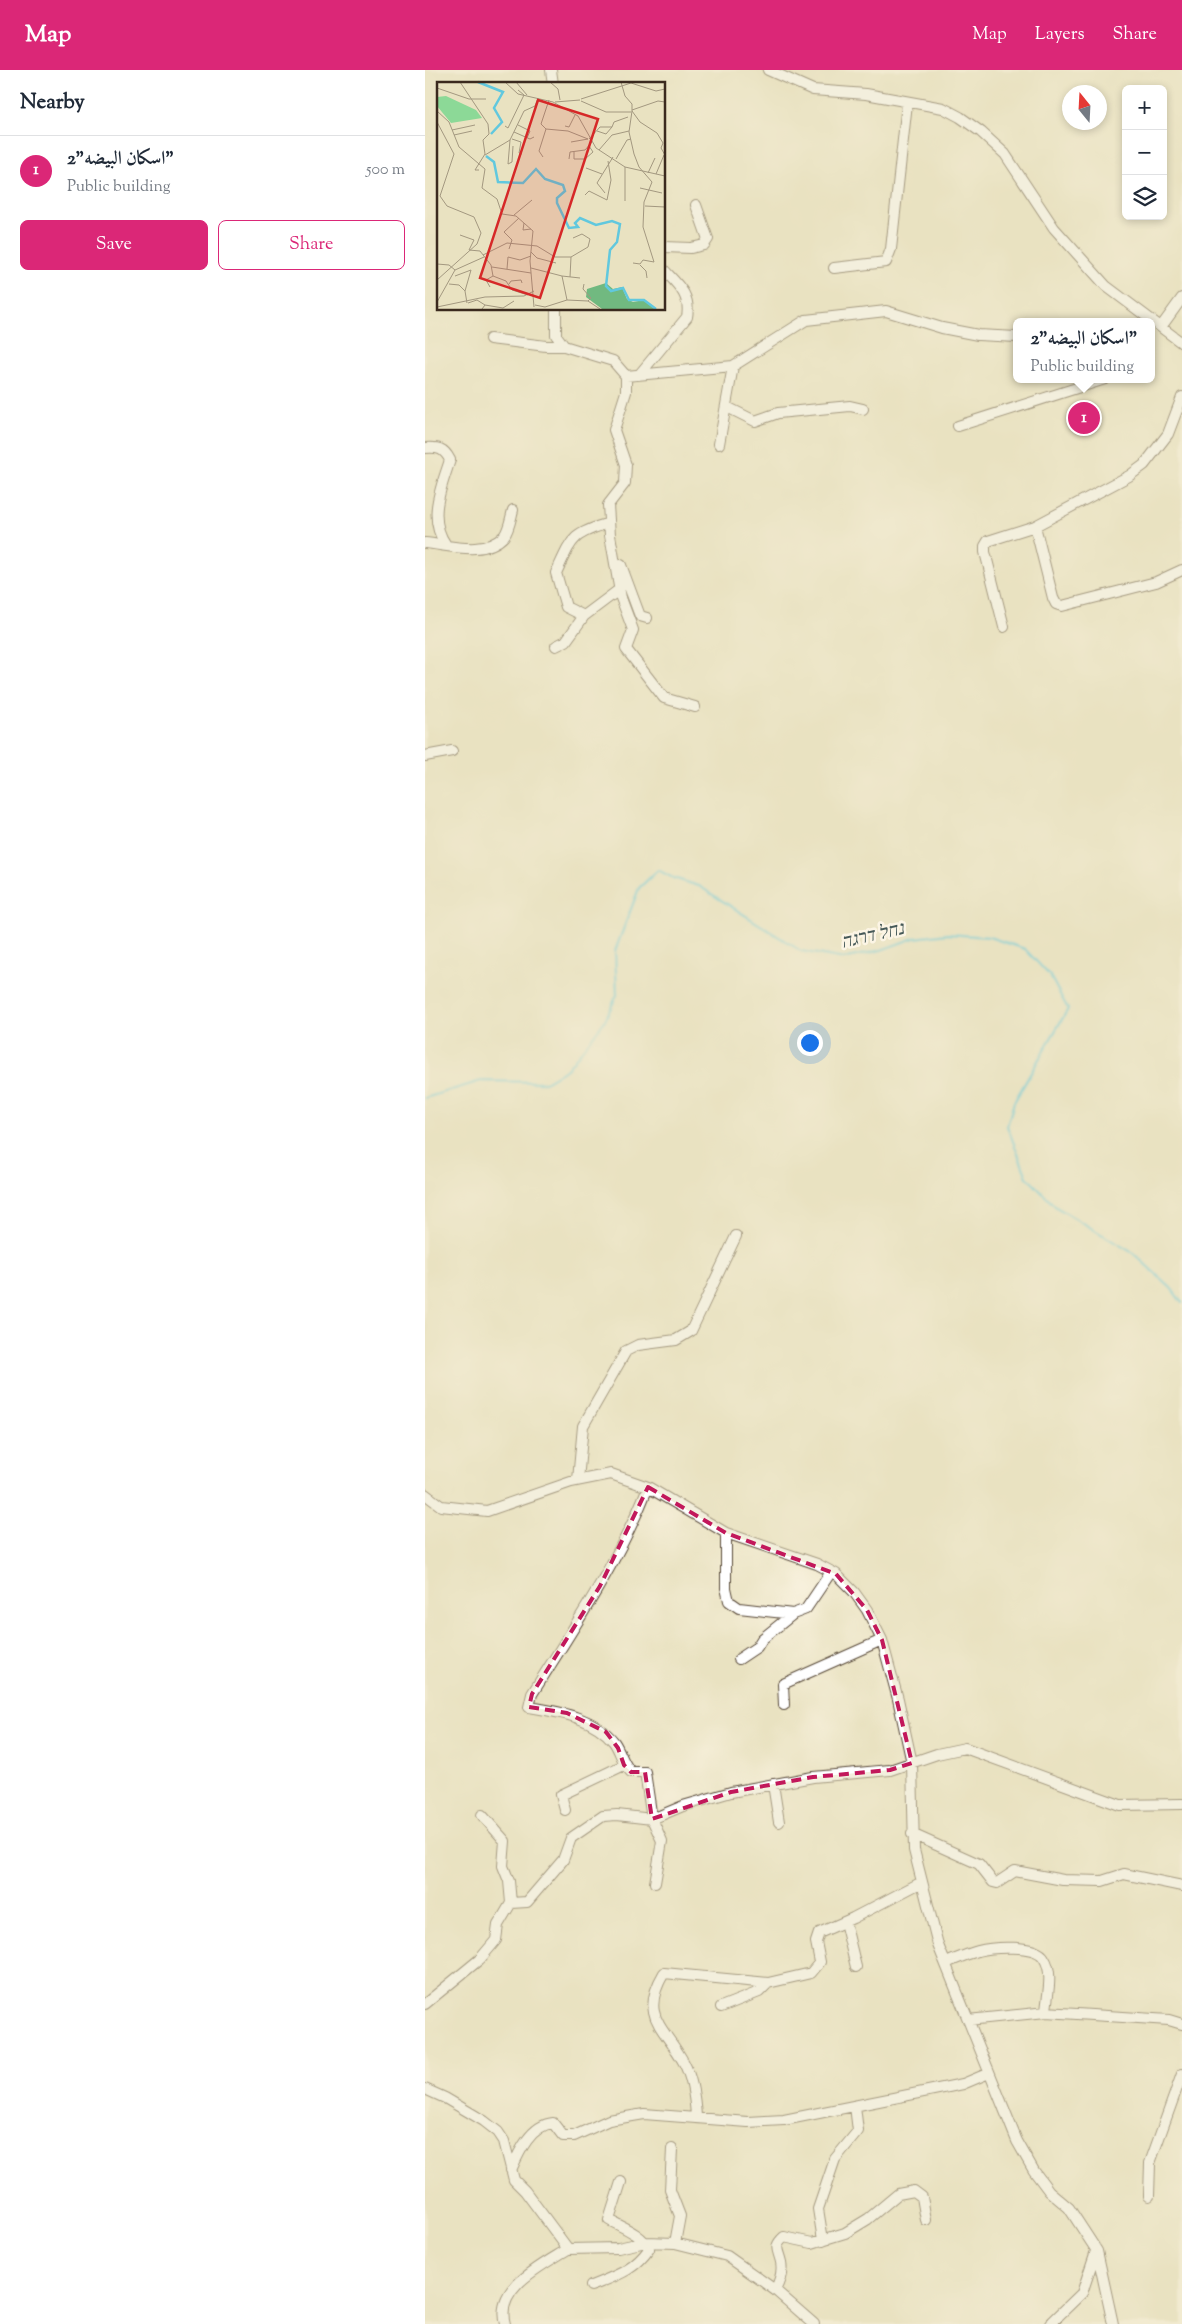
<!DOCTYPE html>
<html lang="en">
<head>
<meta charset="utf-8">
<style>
	body { margin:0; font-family:"Sorts Mill Goudy",Amiri,"Frank Ruhl Libre",serif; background:#f6f6f7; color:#1f2937 }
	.controls { position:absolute; right:15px; top:15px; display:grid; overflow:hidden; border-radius:8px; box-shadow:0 2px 8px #0003 }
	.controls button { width:45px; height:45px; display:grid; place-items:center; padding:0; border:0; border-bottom:1px solid #e0e1e3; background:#fff; color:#1f2937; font:25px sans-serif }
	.compass { position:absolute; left:637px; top:15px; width:45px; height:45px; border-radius:50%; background:#fff; box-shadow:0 2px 8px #0003; rotate:342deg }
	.you { position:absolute; left:384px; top:972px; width:18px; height:18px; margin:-12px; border:4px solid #fff; border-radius:50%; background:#1a73e8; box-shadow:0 0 0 8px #1a73e833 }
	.badge { display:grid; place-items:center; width:32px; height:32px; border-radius:50%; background:#db2777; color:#fff; font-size:16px; font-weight:700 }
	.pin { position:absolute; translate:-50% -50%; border:2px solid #fff; box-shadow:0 1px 5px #0006 }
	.popup { position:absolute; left:588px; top:248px; width:142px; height:65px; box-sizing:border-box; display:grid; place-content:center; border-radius:8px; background:#fff; filter:drop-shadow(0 1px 4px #0005); font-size:16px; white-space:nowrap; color:#747a83 }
	.popup b { font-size:19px; color:#1f2937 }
	.popup::after { content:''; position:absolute; left:50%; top:100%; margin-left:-10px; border:10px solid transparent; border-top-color:#fff }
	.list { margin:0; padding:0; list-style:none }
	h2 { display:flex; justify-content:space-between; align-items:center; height:65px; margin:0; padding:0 20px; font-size:21px }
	h2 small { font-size:16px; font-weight:400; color:#747a83 }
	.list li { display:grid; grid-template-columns:32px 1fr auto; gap:15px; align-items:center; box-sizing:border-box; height:70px; padding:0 20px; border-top:1px solid #e0e1e3 }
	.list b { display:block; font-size:19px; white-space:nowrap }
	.list p { margin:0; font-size:16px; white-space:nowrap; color:#747a83 }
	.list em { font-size:16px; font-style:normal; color:#747a83 }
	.actions { display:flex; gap:10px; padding:15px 20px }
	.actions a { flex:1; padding:11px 0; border:1px solid #db2777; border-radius:8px; text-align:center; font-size:18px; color:#db2777 }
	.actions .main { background:#db2777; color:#fff }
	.icon { flex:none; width:28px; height:28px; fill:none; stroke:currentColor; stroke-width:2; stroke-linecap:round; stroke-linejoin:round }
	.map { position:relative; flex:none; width:757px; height:2254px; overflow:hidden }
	header { display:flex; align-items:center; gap:30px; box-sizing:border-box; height:70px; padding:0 25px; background:#db2777; color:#fff }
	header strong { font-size:24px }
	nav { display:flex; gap:28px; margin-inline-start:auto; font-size:18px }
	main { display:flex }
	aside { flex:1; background:#fff }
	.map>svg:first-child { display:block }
</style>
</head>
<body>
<header>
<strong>Map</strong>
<nav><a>Map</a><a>Layers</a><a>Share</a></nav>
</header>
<main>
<aside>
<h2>Nearby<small></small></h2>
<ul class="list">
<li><span class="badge">1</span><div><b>اسكان البيضه&quot;2&quot;</b><p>Public building</p></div><em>500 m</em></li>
</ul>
<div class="actions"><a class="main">Save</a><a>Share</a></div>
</aside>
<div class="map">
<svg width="757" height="2254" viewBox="0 0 757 2254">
	<rect width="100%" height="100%" fill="#fcf5e5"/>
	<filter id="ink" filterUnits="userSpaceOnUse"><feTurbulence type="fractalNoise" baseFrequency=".02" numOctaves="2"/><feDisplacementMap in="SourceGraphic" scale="10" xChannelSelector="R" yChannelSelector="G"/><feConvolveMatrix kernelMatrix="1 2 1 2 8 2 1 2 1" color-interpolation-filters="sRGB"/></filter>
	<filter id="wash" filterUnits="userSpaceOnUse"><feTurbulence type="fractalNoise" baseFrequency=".0096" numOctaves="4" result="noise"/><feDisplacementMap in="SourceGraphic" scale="20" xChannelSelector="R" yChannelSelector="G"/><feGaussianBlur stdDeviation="1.12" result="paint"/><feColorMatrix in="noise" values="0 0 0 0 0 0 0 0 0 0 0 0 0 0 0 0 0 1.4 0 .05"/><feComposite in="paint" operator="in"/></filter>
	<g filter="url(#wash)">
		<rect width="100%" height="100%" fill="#e9e2c1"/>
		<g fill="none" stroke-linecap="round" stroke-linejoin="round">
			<path stroke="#61c8de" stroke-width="2.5" d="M0 1028 56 1011 120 1012 142 999 179 952 192 925 190 881 214 818 233 800 248 808 274 816 376 881 419 889 456 880 489 868 523 864 564 867 600 879 625 906 643 939 589 1032 582 1056 602 1107 631 1137 708 1183 746 1218 757 1233"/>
		</g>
	</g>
	<g filter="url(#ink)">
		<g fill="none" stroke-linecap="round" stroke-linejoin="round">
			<g stroke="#554636" stroke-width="12">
				<path id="minor" d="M126 0 128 14
					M343 0 388 20 441 24 518 38 535 47 556 62 580 84 629 158 681 216 757 273
					M239 177 266 178 279 175 283 169 271 135
					M409 198 461 192 466 179 482 33
					M131 239V265L139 276 188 291 201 306V322L189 360 201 395 200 413 183 435 185 465 196 528 208 560 201 579 239 628 270 637
					M736 257 757 228
					M65 269 121 276H139
					M214 305 262 247C266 225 253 215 239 200
					M201 306 308 296 381 250 461 241 517 258 553 265 592 267
					M302 337 330 351 353 343 425 336 438 339
					M533 356 680 309
					M294 374 308 296
					M0 378C13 377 19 378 25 390 16 418 2 448 21 475
					M610 456 628 528 631 534 637 536 731 512 757 500
					M0 473C24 475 59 487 79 466 84 460 86 447 88 440
					M196 495 215 546 222 548
					M159 546 141 537 131 503C147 469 146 464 184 453
					M579 557 560 482V476L563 471 610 456 704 406 719 395 743 364 757 327
					M131 576 141 571 159 546 195 519
					M0 686 27 681
					M153 1410 158 1356 201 1281 213 1275 251 1270 266 1261 311 1166
					M223 1417C194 1491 149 1557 107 1624L104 1637C134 1642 169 1647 189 1672 196 1682 197 1693 206 1702H220L227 1749 237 1771 230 1813
					M0 1424 16 1436 62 1441 146 1412 186 1404 223 1417 301 1463 392 1494 411 1504 429 1522 442 1540 457 1570 473 1629 487 1693 489 1780 513 1875 592 2071 609 2101 624 2121 644 2138 672 2181 688 2254
					M301 1463V1518L304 1531 314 1538 368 1544 381 1539 406 1502
					M314 1589 332 1577 337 1569 368 1544
					M359 1635 358 1614 457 1570
					M348 1714 354 1752
					M140 1740 136 1725 199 1695
					M57 1745 80 1771 78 1796 84 1811 86 1833
					M487 1764 554 1794 568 1812 572 1813 590 1801 638 1810 677 1811 699 1804 757 1816
					M420 1852 431 1897
					M521 1893C531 1889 542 1884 553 1881 567 1877 611 1874 619 1888 629 1903 622 1925 621 1942
					M0 1934 55 1889 71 1870 73 1855 86 1833 102 1832 138 1790 146 1768 178 1746 192 1745 227 1749 258 1736 306 1722 388 1707 465 1700 512 1684 540 1678 695 1735 757 1734
					M296 1937 334 1922 343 1913
					M543 1950 621 1942 744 1950 757 1954
					M0 2019 20 2028 59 2051 73 2062 79 2071 89 2110 100 2121 143 2179 193 2178 221 2172 250 2173 302 2186 350 2220 389 2254
					M271 2046C270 2030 267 2008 259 1993 240 1957 213 1947 239 1903L343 1913 386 1903 395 1892 391 1872 394 1863 428 1848 497 1812
					M247 2079 245 2120 255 2146 250 2173
					M86 2100C94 2082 106 2055 128 2053L138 2066H149L184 2050 219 2044 323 2052 359 2050 538 2014 564 2003
					M724 2126 725 2093 757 2004
					M398 2170 393 2139 410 2089 433 2061 430 2036
					M166 2216C190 2206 209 2201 224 2179 218 2165 197 2157 184 2150L196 2112
					M350 2220C355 2211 358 2202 356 2192 353 2179 348 2177 359 2167L387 2173 420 2163 443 2149 473 2124 489 2121 497 2127 501 2150
					M80 2254C69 2218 118 2195 143 2179
					M625 2254 657 2223 671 2181"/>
			</g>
			<use href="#minor" stroke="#fff" stroke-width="10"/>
		</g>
	</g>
	<path d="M0 0H757V2254H0ZM223 1417 301 1463 411 1504 442 1540 457 1570 487 1693 465 1700 388 1707 306 1722 227 1749 220 1702H206L199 1695 193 1678 181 1662 142 1643 104 1637 107 1624 175 1516Z" fill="#e9e2c1" fill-opacity=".55" fill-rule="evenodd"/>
	<path fill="none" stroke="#c2185b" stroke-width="4" stroke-dasharray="10 6" stroke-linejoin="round" d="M223 1417 301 1463 411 1504 442 1540 457 1570 487 1693 465 1700 388 1707 306 1722 227 1749 220 1702H206L199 1695 193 1678 181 1662 142 1643 104 1637 107 1624 175 1516Z"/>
	<g text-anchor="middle" stroke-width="5" stroke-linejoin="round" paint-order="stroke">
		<g font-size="19" font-style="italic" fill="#465958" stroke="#fcf5e5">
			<text transform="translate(447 864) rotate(-13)" y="7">נחל דרגה</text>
		</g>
	</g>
	<g transform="translate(12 12)">
		<rect width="228" height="228" fill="#e9e2c1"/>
		<path d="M9 14 39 28 45 36 14 41 0 24V15Z" fill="#8cd997"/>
		<path d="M169 201 176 207 185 205 190 217 196 220 207 218 219 227H165L149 215 150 207Z" fill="#71b980"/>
		<path fill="none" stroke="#61c8de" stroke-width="2.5" d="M41 0 66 10 57 26 65 40 54 52M49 74 57 80 61 100 86 101 99 87 108 97 126 103 128 109 120 116V121L132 146 141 145 138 141 143 136 159 143 175 139 183 142 180 160 173 168 169 204 174 209 186 206 192 218H207L219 227"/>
		<path fill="none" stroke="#a39880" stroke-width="1" d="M23 0 51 42 52 52 46 58 48 72 38 88H42M68 0 81 12 116 20 141 34 159 66 188 85 228 94M79 0 90 13M113 0 121 7 123 18M184 0 188 14 195 22V29L203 40 220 51 226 61 224 66 228 73M0 6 32 17H49M144 17 194 1 219 9 228 7M144 19 169 30H194M118 20 143 18M195 28 221 19 228 20M0 29 12 40 22 65 48 87 45 106 60 117 65 132 79 134 96 149 93 179 97 225M195 29 192 50 197 72 202 85 215 100 207 120 206 145 217 180 206 178 203 182 196 181M0 40 17 72 3 114 10 124 37 135 44 151 40 162 0 198M81 43 93 49 90 56M68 44 71 46 87 13 81 8M128 44 132 45 138 33M175 45 177 40 191 35M109 47 131 49 151 57M15 48 38 43M77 50 93 57 97 55M17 53 35 49M75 57 84 60 82 71 85 72M152 57 163 45H175L169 52 160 49M134 60 151 57M162 68 175 53 192 49M137 70V77H148L156 70 152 64M48 73 73 58 87 29 98 24 101 16M106 75 102 69 109 47 104 42 112 18M132 77 133 70 148 68 155 60M179 77 190 58 194 57M71 82 73 58M71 82 75 80 76 64M149 86 165 92M211 91 218 76M219 92 227 73M203 106 225 111M168 111 160 101 176 75M148 113 152 109 170 118 174 98 171 79M188 119V85M208 124 228 125M77 133 95 118M87 141 86 148 94 147M23 153 37 158 32 168 43 169 54 183 56 194 69 199 75 208 91 213M72 167 75 158 67 150 82 136M94 170 100 176 119 181M46 173 70 161 100 164 118 175H134L151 165 153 157 145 152 136 156M0 182 12 183 18 188M203 183 209 189 210 196M55 185 94 191M94 186 125 194 130 218M70 187 71 175 83 178 94 174M18 188 47 175M18 194 34 188 28 209 30 221M125 194 143 196M133 195 134 175M12 202 22 203 28 209M72 202 74 199 84 198 85 201M147 202 146 207 154 216 151 219M53 205 49 198 56 194M0 220 18 188M31 221 40 218 48 223 45 227M48 223 66 226 77 219M98 223 108 225 130 218 151 219 163 227M0 225 48 215 87 214 97 209"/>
		<path fill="#d62828" fill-opacity="0.15" stroke="#d62828" stroke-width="2.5" d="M101 18 161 37 103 216 43 196Z"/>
		<rect width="228" height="228" fill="none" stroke="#3b2a1e" stroke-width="2.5"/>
	</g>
</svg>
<div class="controls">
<button>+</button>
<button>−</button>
<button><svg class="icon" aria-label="layers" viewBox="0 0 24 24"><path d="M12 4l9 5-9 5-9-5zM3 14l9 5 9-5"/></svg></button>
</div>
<svg class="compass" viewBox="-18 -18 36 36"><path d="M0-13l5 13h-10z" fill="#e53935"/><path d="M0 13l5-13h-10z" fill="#747a83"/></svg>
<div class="you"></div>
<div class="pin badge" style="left:659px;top:348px">1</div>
<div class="popup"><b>اسكان البيضه&quot;2&quot;</b>Public building</div>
</div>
</main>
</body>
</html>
